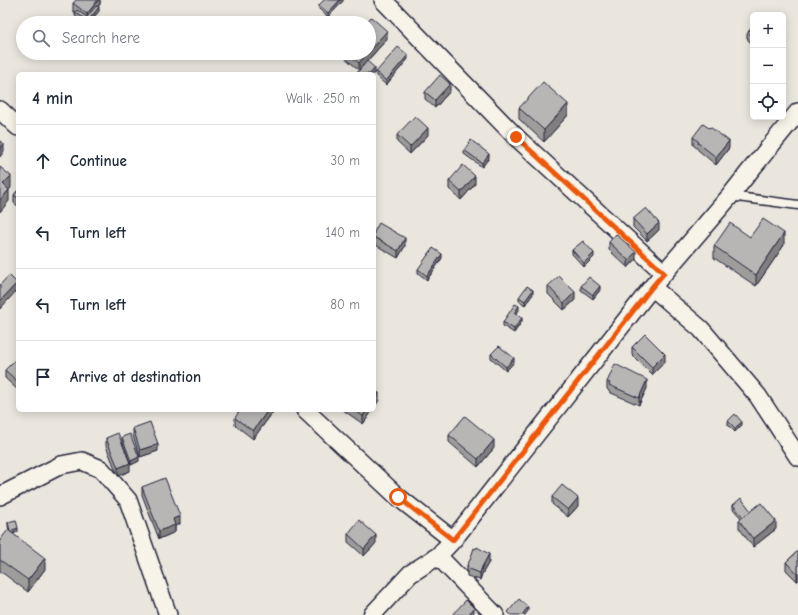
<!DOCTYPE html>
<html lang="en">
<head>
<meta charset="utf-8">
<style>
	body { margin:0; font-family:"Comic Neue",sans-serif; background:#f6f6f7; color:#1f2937 }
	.controls { position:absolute; right:12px; top:12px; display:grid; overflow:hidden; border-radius:6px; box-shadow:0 2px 10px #0003 }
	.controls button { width:36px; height:36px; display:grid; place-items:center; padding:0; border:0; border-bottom:1px solid #e0e1e3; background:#fff; color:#1f2937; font:20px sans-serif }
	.stop { position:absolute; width:12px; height:12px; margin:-9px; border:3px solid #ea580c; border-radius:50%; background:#fff }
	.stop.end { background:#ea580c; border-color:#fff; box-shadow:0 1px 4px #0008 }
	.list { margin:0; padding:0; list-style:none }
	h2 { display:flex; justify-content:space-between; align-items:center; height:52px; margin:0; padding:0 16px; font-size:17px }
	h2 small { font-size:13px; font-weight:400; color:#747a83 }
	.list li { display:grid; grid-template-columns:26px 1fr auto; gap:12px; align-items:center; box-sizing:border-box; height:72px; padding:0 16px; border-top:1px solid #e0e1e3 }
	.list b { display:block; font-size:15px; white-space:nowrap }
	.list em { font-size:13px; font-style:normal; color:#747a83 }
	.icon { flex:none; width:22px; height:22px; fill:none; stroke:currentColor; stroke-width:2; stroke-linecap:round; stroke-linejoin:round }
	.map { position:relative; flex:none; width:798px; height:615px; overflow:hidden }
	.search { position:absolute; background:#fff; box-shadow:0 2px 10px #0003; left:16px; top:16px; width:360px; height:44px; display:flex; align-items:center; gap:10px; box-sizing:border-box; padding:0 14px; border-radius:22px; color:#747a83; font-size:15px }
	.panel { position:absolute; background:#fff; box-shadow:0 2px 10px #0003; left:16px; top:72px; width:360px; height:340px; border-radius:6px }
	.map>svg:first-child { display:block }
</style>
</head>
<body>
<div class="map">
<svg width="798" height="615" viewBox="0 0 798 615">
	<rect width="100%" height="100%" fill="#eae6de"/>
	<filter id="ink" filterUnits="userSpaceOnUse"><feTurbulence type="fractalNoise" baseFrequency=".025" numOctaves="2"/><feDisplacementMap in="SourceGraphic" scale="8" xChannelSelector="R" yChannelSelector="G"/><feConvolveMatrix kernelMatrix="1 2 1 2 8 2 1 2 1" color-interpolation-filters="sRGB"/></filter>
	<g filter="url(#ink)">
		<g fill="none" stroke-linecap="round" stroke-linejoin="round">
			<g stroke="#22223b" stroke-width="11">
				<path id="lane" d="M730 196 798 205"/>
			</g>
			<g stroke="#22223b" stroke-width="20">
				<path id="street" d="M383 0 516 137 664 273
					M0 110 18 127
					M652 287 701 329 758 396 798 457
					M305 410 398 497 453 540
					M0 496 61 465 82 461 101 469 128 500 168 615
					M438 556 495 615
					M372 615 410 574 438 556 453 540 652 287 730 196 749 172 798 112"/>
			</g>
			<use href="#lane" stroke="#f7f3e8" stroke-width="8"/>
			<use href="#street" stroke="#f7f3e8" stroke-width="17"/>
		</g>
		<path fill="#9e9d9c" stroke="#22223b" d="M100 0V4L98 7 99 11 89 23H85L75 16V12L73 11V3Z
			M343 0V1L328 17 319 9V5Z
			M753 26V45L748 40V38H747V34Z
			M387 39 359 70 343 56V53H369Z
			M408 59 386 85 376 76V72Z
			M450 91 435 108 425 99V92Z
			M519 108 568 115 544 142 519 119Z
			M397 135H428L410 154 397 142Z
			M693 137 729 148 716 165 698 150V149L693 145Z
			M464 150 489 158 482 167 464 154Z
			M449 181 475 184 461 200 449 189Z
			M18 190V206L14 203V195Z
			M633 219 659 230 647 241 633 227Z
			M374 232 405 246 398 258 374 244Z
			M750 237 784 245 756 286 714 258V246Z
			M609 242 636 259 628 268 609 250Z
			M572 250 594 257 584 267 572 254Z
			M442 258 427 280 418 273V269Z
			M548 286 575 300 564 310 548 294Z
			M581 286 600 290 593 299 581 290Z
			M533 294 525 305 519 301V297Z
			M519 310 516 314 522 321 514 333 503 326V322Z
			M632 347 665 362 652 375 632 355Z
			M491 354 514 362 506 371 491 358Z
			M18 357V390L5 378V370Z
			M607 382 647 388 639 405 609 392V391L607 389Z
			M273 410V412L253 439 235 425V418Z
			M343 410H373L363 424Z
			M728 421 742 425 735 432 728 425Z
			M133 428 158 451 140 457 133 436Z
			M449 435 494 448 478 467 449 442Z
			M122 437 139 461 131 465 122 441Z
			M106 438 130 471 118 476 106 446Z
			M142 487 180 524 175 526V532L159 539 142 495Z
			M552 497 578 506 568 517 552 504Z
			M733 505 751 511 776 529 753 547 739 528V520L741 518 733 509Z
			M8 522 18 532 12 534 45 569 28 592 0 571V540L9 531 8 526Z
			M348 534 376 543 364 556 348 542Z
			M798 551V581H797L786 570V562Z
			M489 562 482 574 480 580 467 576V565Z"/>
		<path fill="#817f7f" stroke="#22223b" d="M98 0H100V4L87 21V14Z
			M340 0H343V1L328 17V13Z
			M99 7V11L89 23H88V21Z
			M387 31V39L359 70V63L367 53H369V51Z
			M786 47V54L783 57V49Z
			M408 55V59L386 85V81Z
			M375 68V72L374 74H370Z
			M450 84V91L435 108V100Z
			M568 104V115L544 142V130Z
			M428 128V135L410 154V147Z
			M729 141V148L716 165V157Z
			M4 144V151L0 157V149Z
			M489 154V158L482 167V163Z
			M11 176V188L3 196V184Z
			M475 176V184L461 200V192Z
			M9 190V201L0 212V200Z
			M659 223V230L647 241V234Z
			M784 233V245L756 286V275Z
			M405 238V246L398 258V251Z
			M636 252V259L628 268V260Z
			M594 253V257L584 267V263Z
			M442 254V258L427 280V276Z
			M17 283V290L0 309V301Z
			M600 286V290L593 299V295Z
			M533 290V294L525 305V301Z
			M575 292V300L564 310V303Z
			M519 306V310L514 317V313Z
			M522 318V321L514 333V329Z
			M665 354V362L652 375V367Z
			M514 358V362L506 371V367Z
			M647 380V388L639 405V398Z
			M379 393V400L374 408V400Z
			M268 410H273V412L253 439V431Z
			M367 410H373L363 424V416Z
			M742 422V425L735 432V428Z
			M494 440V448L478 467V459Z
			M158 444V451L140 457V450Z
			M139 457V461L131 465V461Z
			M130 463V471L118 476V468Z
			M578 498V506L568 517V510Z
			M180 516V524L175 526V532L159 539V531L173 519Z
			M776 521V529L753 547V539Z
			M18 528V532L10 534V531Z
			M376 535V543L364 556V549Z
			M489 554V562L482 574 480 580V573L482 567Z
			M45 558V569L28 592V580Z
			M798 573V581H797V574Z
			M528 607V611L525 615H522Z
			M474 608V612L472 615H468Z"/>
		<path fill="#b8b6b5" stroke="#22223b" d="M76 0H98L87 14 73 3Z
			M324 0H340L328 13 319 5Z
			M96 6 99 7 88 21 75 12 77 10 87 17Z
			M371 17 387 31 369 51V23H366Z
			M98 18 104 23H94Z
			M753 26V37L748 32Z
			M783 45 786 47 783 49Z
			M398 47 408 55 386 81 376 72Z
			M348 53H367L359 63Z
			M367 61 375 68 370 74H356Z
			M440 75 450 84 435 100 425 92Z
			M543 82 568 104 544 130 519 108Z
			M415 116 428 128 410 147 397 135Z
			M703 124 709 128 710 127 729 141 716 157 698 143 699 142 693 137Z
			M471 140 489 154 482 163 464 150Z
			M0 141 4 144 0 149Z
			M463 165 475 176 461 192 449 181Z
			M0 167 11 176 3 184 9 190 0 200Z
			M18 190V198L14 195Z
			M646 208 659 223 647 234 633 219Z
			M763 219 784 233 756 275 714 246 730 223 750 237Z
			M379 223 405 238 398 251 374 237V232Z
			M616 234 636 252 628 260 609 242Z
			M583 241 594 253 584 263 572 250Z
			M433 248 442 254 427 276 418 269Z
			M9 275 17 283 0 301V285Z
			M559 276 575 292 564 303 548 286Z
			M589 277 600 286 593 295 581 286Z
			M527 286 533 290 525 301 519 297Z
			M515 304 519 306 514 313 522 318 514 329 503 322Z
			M645 334 665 354 652 367 632 347Z
			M499 346 514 358 506 367 491 354Z
			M18 357V382L5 370Z
			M615 364 647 380 639 398 609 385 610 383 607 382Z
			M374 389 379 393 374 400Z
			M240 410H268L253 431 235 418Z
			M354 410H367L363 416Z
			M735 414 742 422 735 428 728 421Z
			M465 416 494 440 478 459 449 435Z
			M150 422 158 444 140 450 133 428Z
			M118 433 130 463 118 468 106 438Z
			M130 434 139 457 131 461 122 437Z
			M165 478 180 516 173 519 175 525 159 531 142 487Z
			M562 485 578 498 568 510 552 497Z
			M741 498 751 511 743 517 733 505Z
			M761 503 776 521 753 539 739 520Z
			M16 520 18 528 10 531 8 522Z
			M359 520 376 535 364 549 348 534Z
			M8 530 45 558 28 580 0 560V540Z
			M477 547 489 554 482 567 480 573 467 568 468 566 467 565 470 560 474 548 476 549Z
			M798 551V573L797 574 786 562Z
			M519 599 528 607 522 615H511L508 612Z
			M466 600 474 608 468 615H452Z"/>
	</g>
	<g fill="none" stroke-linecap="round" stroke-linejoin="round" filter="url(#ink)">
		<path stroke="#ea580c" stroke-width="5" d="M398 497 453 540 652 287 664 273 516 137"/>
	</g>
</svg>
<div class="controls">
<button>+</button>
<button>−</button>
<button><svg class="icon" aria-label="locate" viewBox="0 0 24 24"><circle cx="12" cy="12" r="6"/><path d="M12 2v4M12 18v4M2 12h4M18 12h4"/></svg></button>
</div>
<div class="stop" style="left:398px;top:497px"></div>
<div class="stop end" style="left:516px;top:137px"></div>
<div class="search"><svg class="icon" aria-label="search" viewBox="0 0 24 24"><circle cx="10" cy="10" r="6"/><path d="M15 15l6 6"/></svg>Search here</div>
<section class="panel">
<h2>4 min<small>Walk · 250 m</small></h2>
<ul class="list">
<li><svg class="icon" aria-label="ahead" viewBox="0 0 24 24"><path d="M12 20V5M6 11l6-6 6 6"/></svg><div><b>Continue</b></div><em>30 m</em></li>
<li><svg class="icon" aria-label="left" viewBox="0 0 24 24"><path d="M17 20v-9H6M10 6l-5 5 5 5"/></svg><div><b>Turn left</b></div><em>140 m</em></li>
<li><svg class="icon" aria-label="left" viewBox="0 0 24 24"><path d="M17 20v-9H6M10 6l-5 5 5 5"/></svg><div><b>Turn left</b></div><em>80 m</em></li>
<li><svg class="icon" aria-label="arrive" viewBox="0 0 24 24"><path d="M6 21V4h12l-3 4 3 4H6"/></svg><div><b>Arrive at destination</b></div></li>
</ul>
</section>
</div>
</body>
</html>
